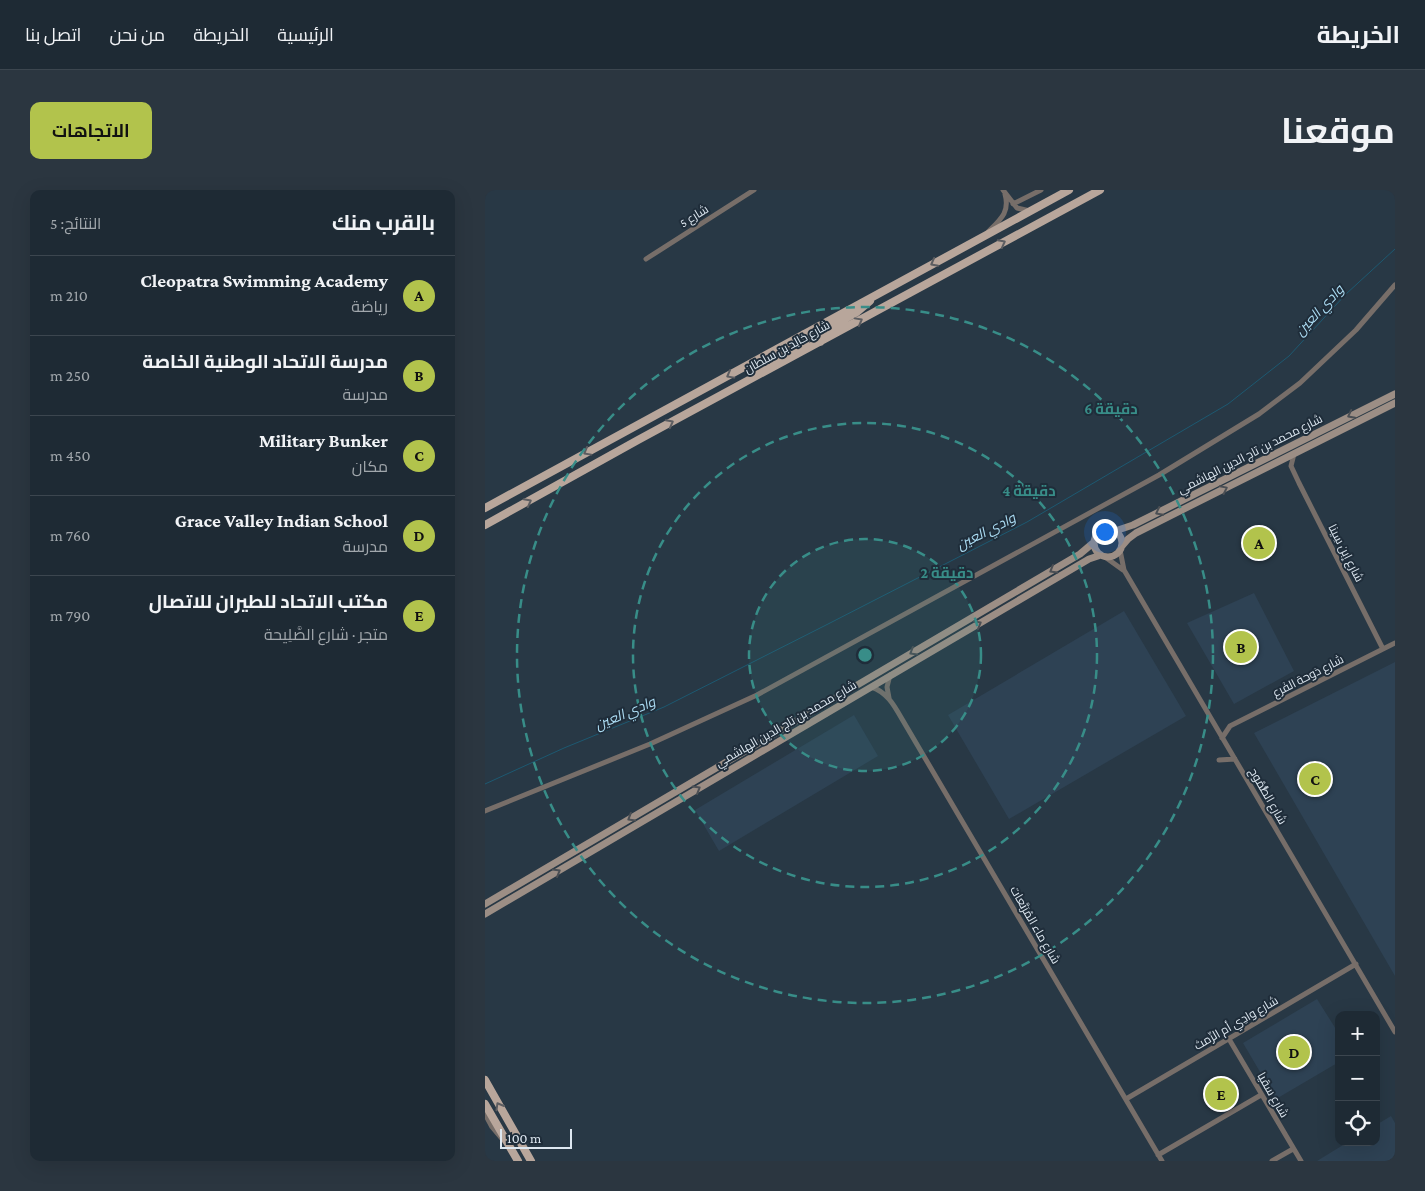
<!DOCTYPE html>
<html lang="ar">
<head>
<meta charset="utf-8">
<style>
	body { margin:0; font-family:"Crimson Pro",Cairo,serif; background:#2b3640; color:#f1f3f6; direction:rtl }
	.controls { position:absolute; right:15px; bottom:15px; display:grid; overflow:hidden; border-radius:10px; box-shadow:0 5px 20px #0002 }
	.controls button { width:45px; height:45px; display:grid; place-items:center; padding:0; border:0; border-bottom:1px solid #3c464f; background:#1e2a34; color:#f1f3f6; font:25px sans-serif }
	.scale { position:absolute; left:15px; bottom:12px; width:72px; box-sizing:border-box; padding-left:5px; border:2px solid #dde7f0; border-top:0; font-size:14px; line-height:18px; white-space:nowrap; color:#dde7f0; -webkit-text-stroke:4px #1f2d3a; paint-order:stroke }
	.you { position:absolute; left:619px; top:341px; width:18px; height:18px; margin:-12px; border:4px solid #fff; border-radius:50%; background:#1a73e8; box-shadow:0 0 0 8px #1a73e833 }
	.badge { display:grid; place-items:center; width:32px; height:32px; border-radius:50%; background:#b2c34c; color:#111; font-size:16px; font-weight:700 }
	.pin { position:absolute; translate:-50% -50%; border:2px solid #fff; box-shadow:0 1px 5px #0006 }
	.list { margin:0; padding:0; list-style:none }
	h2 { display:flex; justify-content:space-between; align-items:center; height:65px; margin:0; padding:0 20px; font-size:21px }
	h2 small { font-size:16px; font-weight:400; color:#a1a7ac }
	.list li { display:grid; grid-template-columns:32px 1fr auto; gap:15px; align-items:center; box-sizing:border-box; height:80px; padding:0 20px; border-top:1px solid #3c464f }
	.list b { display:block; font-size:19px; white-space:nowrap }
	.list p { margin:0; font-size:16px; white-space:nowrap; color:#a1a7ac }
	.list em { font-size:16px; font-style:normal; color:#a1a7ac }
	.icon { flex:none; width:28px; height:28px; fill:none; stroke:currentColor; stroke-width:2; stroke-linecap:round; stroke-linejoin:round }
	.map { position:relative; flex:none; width:910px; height:971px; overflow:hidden; direction:ltr; border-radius:10px }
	header { display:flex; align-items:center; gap:30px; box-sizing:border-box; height:70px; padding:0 25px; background:#1e2a34; border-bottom:1px solid #3c464f }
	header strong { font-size:24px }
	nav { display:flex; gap:28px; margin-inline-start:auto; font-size:18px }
	.intro { display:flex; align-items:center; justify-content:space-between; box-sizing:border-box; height:120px; padding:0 30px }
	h1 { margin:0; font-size:35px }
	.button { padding:12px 22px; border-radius:10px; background:#b2c34c; color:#111; font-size:18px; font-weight:700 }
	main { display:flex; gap:30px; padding:0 30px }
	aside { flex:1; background:#1e2a34; border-radius:10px; box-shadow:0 5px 20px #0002 }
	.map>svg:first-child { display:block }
</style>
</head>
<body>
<header>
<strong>الخريطة</strong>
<nav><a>الرئيسية</a><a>الخريطة</a><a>من نحن</a><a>اتصل بنا</a></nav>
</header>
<div class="intro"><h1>موقعنا</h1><a class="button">الاتجاهات</a></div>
<main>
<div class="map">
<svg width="910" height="971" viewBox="0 0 910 971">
	<rect width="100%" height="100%" fill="#283845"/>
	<path fill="#2e4254" d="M769 403 809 481 749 514 702 433Z
		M639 421 701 526 524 629 463 525Z
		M910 472V786L769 543Z
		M369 525 393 566 234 661 210 620Z
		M832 809 854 844V872L791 909 758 853Z
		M906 926 910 933V971H832L863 952H891V935Z"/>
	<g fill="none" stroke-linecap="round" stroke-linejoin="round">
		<path stroke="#1d5971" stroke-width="1" d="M0 594 79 558 179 517 345 433 542 332 743 214 804 166 861 104 910 59"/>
		<path stroke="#776e69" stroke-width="5" d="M518 0 532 18 545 21
			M528 14 556 0
			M503 42C516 29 525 22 520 4
			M161 69 269 0
			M809 264 806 276 814 293 898 459
			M635 360 639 380 910 842
			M620 367 638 380
			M386 497C402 502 409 515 417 529L677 971
			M404 508 402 497 405 485
			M737 548 745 536 910 453
			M734 570 750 569
			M0 621 165 554 272 505 674 285 774 224 815 193 871 140 910 95
			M744 849 816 971
			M641 909 871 774
			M0 924 7 937 18 950
			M673 965 776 905
			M787 971 808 959"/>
		<path stroke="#9c8e85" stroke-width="7" d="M609 353a14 14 0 1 1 28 0a14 14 0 1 1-28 0Z
			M630 341 648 335 910 204
			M637 356 643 349 651 343 910 213
			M0 714 595 364 608 353
			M0 724 604 369 616 365"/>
		<path stroke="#b8a69b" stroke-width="8" d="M335 152 333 146 335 143 372 122 385 111
			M271 183 279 176 320 153 321 149 319 144
			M0 318 584 0
			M0 335 153 250 615 0
			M0 890 46 971
			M0 914 33 971"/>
	</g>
	<defs><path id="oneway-chevron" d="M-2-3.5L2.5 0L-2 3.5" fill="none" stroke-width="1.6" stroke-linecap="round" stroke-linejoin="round" transform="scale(1.25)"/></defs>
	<g stroke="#5c5d61">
		<use href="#oneway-chevron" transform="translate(517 53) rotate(-28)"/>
		<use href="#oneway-chevron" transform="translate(449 73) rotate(152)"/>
		<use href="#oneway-chevron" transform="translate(374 131) rotate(-29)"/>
		<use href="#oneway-chevron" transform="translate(245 185) rotate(151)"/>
		<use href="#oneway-chevron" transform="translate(185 233) rotate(-28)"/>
		<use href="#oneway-chevron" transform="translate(102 262) rotate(151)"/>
		<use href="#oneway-chevron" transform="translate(43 312) rotate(-28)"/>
		<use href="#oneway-chevron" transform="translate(14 916) rotate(-120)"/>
	</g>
	<g stroke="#4b4f54">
		<use href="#oneway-chevron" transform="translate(866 225) rotate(153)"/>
		<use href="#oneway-chevron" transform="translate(739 299) rotate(-26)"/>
		<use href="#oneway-chevron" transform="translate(674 322) rotate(153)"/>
		<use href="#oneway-chevron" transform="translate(568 380) rotate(150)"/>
		<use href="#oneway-chevron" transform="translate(493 434) rotate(-30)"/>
		<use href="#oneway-chevron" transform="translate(428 462) rotate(149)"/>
		<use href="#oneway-chevron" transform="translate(212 599) rotate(-31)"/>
		<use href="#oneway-chevron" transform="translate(146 628) rotate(149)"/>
		<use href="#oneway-chevron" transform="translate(72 682) rotate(-30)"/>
	</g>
	<circle cx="380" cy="465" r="116" fill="#388d88" fill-opacity=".12"/>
	<g fill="none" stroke="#388d88" stroke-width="2.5" stroke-dasharray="9 6">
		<circle cx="380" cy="465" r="116"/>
		<circle cx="380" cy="465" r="232"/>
		<circle cx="380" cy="465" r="348"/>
	</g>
	<g text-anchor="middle" stroke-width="4" stroke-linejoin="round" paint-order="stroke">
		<g font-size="12" fill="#dde7f0" stroke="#1f2d3a">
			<text transform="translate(209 26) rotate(-32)" y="4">شارع 5</text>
			<text transform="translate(302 157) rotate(-29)" y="4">شارع خالِد بن سلطان</text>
			<text transform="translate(765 264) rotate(-27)" y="4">شارع محمد بن تاج الدين الهاشمي</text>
			<text transform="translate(861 363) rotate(63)" y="4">شارع إبن سِينا</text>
			<text transform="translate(823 486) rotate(-27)" y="4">شارع دَوحة الفَرع</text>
			<text transform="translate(301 534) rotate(-30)" y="4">شارع محمد بن تاج الدين الهاشمي</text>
			<text transform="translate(783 606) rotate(60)" y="4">شارع الطُّمُوح</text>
			<text transform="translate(550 735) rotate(60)" y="4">شارع ماء المُرَبَّعات</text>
			<text transform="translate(751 833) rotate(-30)" y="4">شارع وادِي أم الرِّمث</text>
			<text transform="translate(788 905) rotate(60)" y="4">شارع سقيا</text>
		</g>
		<g font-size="14" font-style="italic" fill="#acddf4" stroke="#1f2d3a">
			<text transform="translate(834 120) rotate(-47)" y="5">وادي العين</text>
			<text transform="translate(501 341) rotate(-27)" y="5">وادي العين</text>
			<text transform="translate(140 523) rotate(-23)" y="5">وادي العين</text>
		</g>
	</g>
	<circle cx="380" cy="465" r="8" fill="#388d88" stroke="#1f2d3a" stroke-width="2.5"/>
	<g font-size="15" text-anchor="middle" font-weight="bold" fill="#388d88" stroke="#1f2d3a" stroke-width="4" stroke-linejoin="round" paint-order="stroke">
		<text x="626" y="224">6 دقيقة</text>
		<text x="544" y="306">4 دقيقة</text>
		<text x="462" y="388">2 دقيقة</text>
	</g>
</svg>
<div class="controls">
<button>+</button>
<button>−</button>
<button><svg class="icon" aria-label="locate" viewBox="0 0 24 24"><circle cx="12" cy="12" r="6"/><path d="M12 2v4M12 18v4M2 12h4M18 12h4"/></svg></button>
</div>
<div class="scale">100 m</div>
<div class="you"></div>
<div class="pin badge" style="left:774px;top:353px">A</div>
<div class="pin badge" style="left:756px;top:457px">B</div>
<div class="pin badge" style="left:830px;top:589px">C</div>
<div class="pin badge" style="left:809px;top:862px">D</div>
<div class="pin badge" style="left:736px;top:904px">E</div>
</div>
<aside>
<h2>بالقرب منك<small>النتائج: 5</small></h2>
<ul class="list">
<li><span class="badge">A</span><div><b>Cleopatra Swimming Academy</b><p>رياضة</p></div><em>210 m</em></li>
<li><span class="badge">B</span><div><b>مدرسة الاتحاد الوطنية الخاصة</b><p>مدرسة</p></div><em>250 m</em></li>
<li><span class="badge">C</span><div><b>Military Bunker</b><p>مكان</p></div><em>450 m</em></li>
<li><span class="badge">D</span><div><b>Grace Valley Indian School</b><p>مدرسة</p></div><em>760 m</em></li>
<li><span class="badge">E</span><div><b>مكتب الاتحاد للطيران للاتصال</b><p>متجر · شارع الصَّلِيحة</p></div><em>790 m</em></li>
</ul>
</aside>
</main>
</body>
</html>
